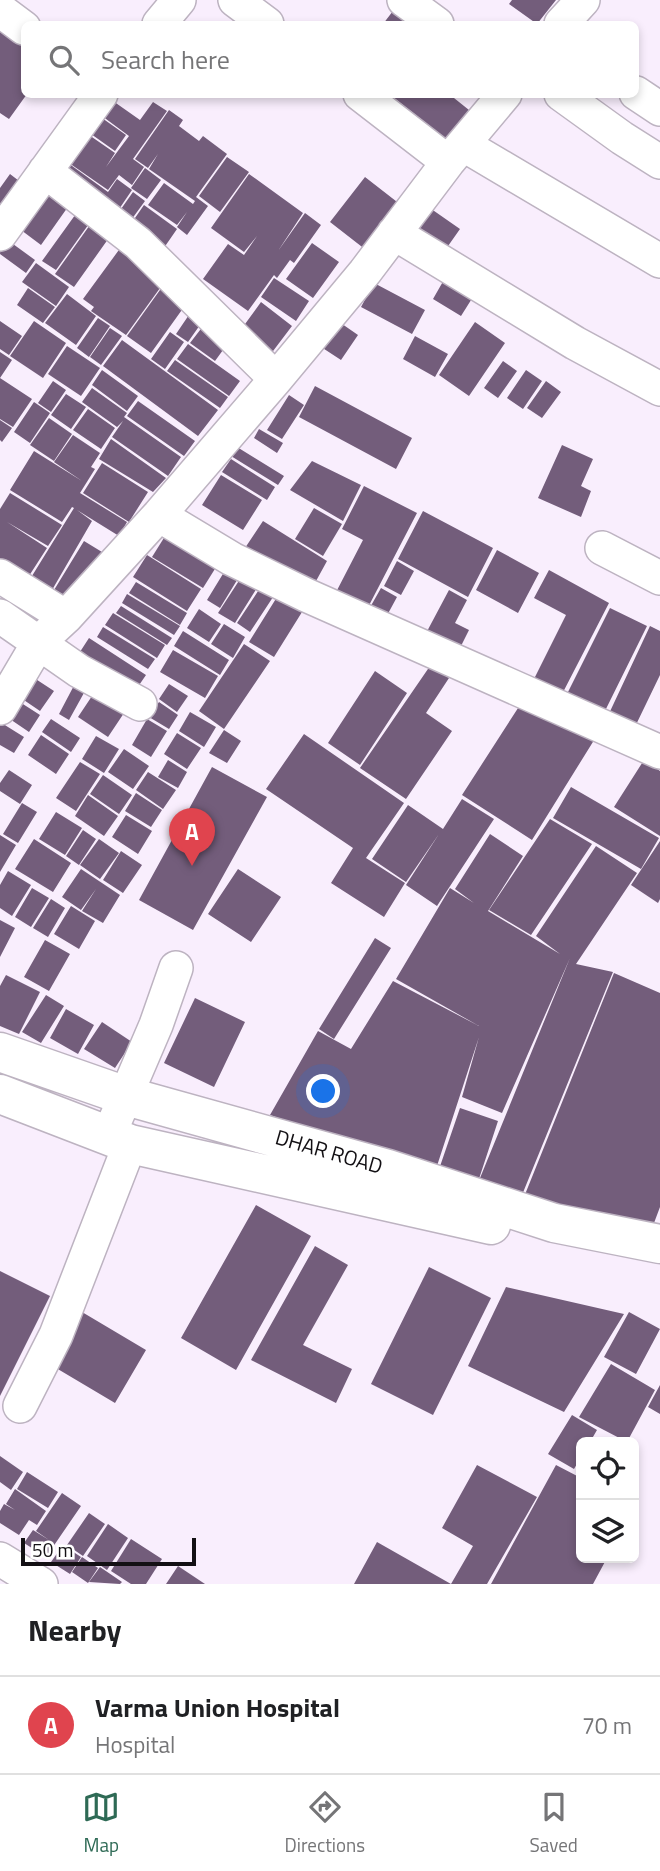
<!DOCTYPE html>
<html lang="en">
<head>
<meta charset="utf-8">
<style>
	body { margin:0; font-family:"Titillium Web",sans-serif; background:#f6f6f6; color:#202124 }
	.controls { position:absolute; right:21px; bottom:21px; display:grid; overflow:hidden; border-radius:10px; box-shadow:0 4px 10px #0003 }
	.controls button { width:63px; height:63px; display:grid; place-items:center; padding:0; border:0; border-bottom:2px solid #e0e0e0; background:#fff; color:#202124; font:35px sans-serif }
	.scale { position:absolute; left:21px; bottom:18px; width:175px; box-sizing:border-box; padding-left:7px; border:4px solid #131014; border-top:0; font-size:19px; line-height:24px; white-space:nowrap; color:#131014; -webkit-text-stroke:5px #fff; paint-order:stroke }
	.you { position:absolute; left:324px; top:1092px; width:24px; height:24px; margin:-18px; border:5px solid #fff; border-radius:50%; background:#1a73e8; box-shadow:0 0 0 10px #1a73e833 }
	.badge { display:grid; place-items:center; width:46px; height:46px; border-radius:50%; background:#2e6a55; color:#fff; font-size:23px; font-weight:700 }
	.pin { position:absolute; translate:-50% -58px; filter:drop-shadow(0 2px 4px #0008) }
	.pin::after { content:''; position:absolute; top:37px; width:24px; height:21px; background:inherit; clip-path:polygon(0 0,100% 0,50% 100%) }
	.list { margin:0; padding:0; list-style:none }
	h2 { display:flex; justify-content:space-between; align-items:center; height:91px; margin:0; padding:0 28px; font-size:30px }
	h2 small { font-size:23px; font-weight:400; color:#757577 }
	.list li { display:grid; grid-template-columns:46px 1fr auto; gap:21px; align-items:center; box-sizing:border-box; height:98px; padding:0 28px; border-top:2px solid #e0e0e0 }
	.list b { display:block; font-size:26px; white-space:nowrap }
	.list p { margin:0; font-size:23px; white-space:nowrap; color:#757577 }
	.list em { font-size:23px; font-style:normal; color:#757577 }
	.icon { flex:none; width:38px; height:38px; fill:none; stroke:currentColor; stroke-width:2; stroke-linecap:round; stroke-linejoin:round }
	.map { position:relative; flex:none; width:660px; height:1584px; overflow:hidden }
	.search { position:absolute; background:#fff; box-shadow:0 4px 10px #0003; left:21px; right:21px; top:21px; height:77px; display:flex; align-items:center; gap:18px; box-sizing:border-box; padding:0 24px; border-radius:10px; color:#757577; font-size:26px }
	.sheet { height:189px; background:#fff }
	nav { display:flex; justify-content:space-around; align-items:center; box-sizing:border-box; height:98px; border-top:2px solid #e0e0e0; background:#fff; font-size:19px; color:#757577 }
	nav a { display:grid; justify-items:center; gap:4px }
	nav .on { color:#2e6a55 }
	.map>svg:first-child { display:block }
</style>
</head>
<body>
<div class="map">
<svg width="660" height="1584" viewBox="0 0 660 1584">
	<rect width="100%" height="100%" fill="#f9eefd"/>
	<path fill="#735d7b" d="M512 0H556L537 24 509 4Z
		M396 7 418 24H383Z
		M0 25 24 42V94H27L9 119 0 113Z
		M389 94H449L469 110 446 139Z
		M113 101 140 120 153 102 167 111 133 159 144 167 132 185 119 175 108 190 69 163 89 135 115 153 106 167 129 136 102 116Z
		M169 110 183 120 179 126 199 141 203 136 227 154 196 197 208 206 187 235 177 227 187 212 177 225 148 205 164 183 193 204 195 201 149 169 158 154 148 168 135 159Z
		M102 118 126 135 115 151 91 134Z
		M227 157 249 172 220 212 199 196Z
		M68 163 108 192 117 179 132 190 113 218 58 179Z
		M145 168 161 180 147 199 131 188Z
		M10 174 23 184 0 217V188Z
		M249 174 303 213 278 251 305 213 321 225 294 263 290 260 277 278 274 275 248 311 203 279 228 244 244 255 257 236 244 252 211 228Z
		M365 177 401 205 366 250 330 222Z
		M46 186 70 204 41 245 17 227Z
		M133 192 145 201 126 227 114 219Z
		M144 205 177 229 159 255 126 231Z
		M427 206 460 229 441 256 407 233Z
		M78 211 91 221 56 270 42 261Z
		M92 222 111 235 74 287 55 274Z
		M2 236 35 260 26 273 0 254Z
		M124 243 168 277 126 335 91 311 94 307 83 299Z
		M312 243 339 262 313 298 286 279Z
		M36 263 69 287 56 306 22 282Z
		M449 271 478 289 461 316 433 299Z
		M274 278 309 301 296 321 261 297Z
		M165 283 189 300 151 353 127 336Z
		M374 283 425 310 412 334 361 307Z
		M28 288 55 307 43 323 17 305Z
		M67 294 96 316 76 345 45 323Z
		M261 302 292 326 267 359 237 335Z
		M195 306 207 315 188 342 176 334Z
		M332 317 358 335 341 360 315 343Z
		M98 318 110 326 89 357 77 348Z
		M0 321 22 336 9 355 0 349Z
		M34 321 66 343 43 378 10 356Z
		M207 321 231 339 215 361 190 343Z
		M475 322 505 343 469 396 439 375Z
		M110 328 122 336 101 365 90 357Z
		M170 332 184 342 165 369 151 359Z
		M415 336 448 354 435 377 403 359Z
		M122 340 218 410 198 436 103 366Z
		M188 344 240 381 229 396 177 359Z
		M67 346 100 368 81 396 48 374Z
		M0 352 12 360 0 378 32 399 13 427 0 419Z
		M175 360 228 397 220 408 167 371Z
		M503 361 517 371 498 398 484 388Z
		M102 370 138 396 127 411 92 385Z
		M526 370 542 381 523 409 507 398Z
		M53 381 66 390 51 412 38 403Z
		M546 381 561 392 542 418 527 408Z
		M315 386 412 438 396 469 299 417Z
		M92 388 127 413 124 417 181 457 168 476 112 437 123 421 117 427 82 402Z
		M66 394 86 407 71 429 51 415Z
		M289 395 304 405 282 439 267 430Z
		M138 401 195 441 184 456 127 416Z
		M34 402 50 413 30 443 14 432Z
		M88 409 115 428 101 449 73 430Z
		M49 418 72 434 54 461 30 445Z
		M0 420 12 428 2 442 0 440Z
		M259 429 283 443 277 453 254 438Z
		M73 435 100 453 91 467 95 469 80 493 127 522 119 536 77 510 92 521 48 597 27 584 74 508 72 507 62 522 10 490 34 451 82 481 54 462Z
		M111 439 166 478 153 492 99 459Z
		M562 445 593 459 581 486 591 491 581 517 538 498Z
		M237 447 284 476 278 485 231 456Z
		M231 459 275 487 267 500 222 472Z
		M312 461 361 485 343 521 290 490Z
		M102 463 148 492 129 522 83 493Z
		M221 475 262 500 243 530 202 505Z
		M364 486 417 513 364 615 333 598 363 540 342 529Z
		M10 493 62 525 48 546 7 522 47 548 27 579 0 562V509Z
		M314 508 342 524 323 556 295 539Z
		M423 511 493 548 468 597 398 559Z
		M263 521 327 561 310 592 241 554Z
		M172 525 223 556 203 588 152 557Z
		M84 541 102 552 69 606 51 595Z
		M497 550 539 573 518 613 476 590Z
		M147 555 201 589 187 611 133 577Z
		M397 561 414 571 401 595 384 586Z
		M229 564 242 572 220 608 207 600Z
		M549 570 609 603 559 700 531 685 566 615 534 598Z
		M244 573 260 583 235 623 218 613Z
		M136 582 187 613 180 625 129 593Z
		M264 582 277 591 250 632 237 623Z
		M381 588 397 597 384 621 368 611Z
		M282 589 307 604 274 657 249 642Z
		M449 590 467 600 455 623 469 630 457 654 424 637Z
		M127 594 180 626 174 635 122 603Z
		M121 606 172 638 167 645 116 613Z
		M610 608 647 626 601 719 564 700Z
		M199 609 221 624 209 642 187 628Z
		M113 613 165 645 157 658 105 625Z
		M224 624 245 637 233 658 211 644Z
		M650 626 660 631V675L632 733 606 720Z
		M103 627 155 659 148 669 97 637Z
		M183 631 229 660 220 675 174 646Z
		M89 638 146 675 133 694 76 658Z
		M244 644 270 661 224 729 199 711Z
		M173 650 218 676 205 698 160 672Z
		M430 666 449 678 426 713 452 731 406 799 360 768Z
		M375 671 407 693 360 765 328 743Z
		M28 674 54 691 40 711 15 694Z
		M79 676 90 682 69 720 59 714Z
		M169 684 188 696 177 712 159 699Z
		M94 693 124 713 108 737 78 717Z
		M12 697 40 715 29 732 1 713Z
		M159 702 178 715 169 729 149 717Z
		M520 705 596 737 532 840 462 795Z
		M190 712 216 727 204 747 179 731Z
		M51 719 80 738 71 752 42 732Z
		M147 719 167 731 151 757 132 745Z
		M0 722 24 737 14 753 0 745Z
		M224 730 241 741 227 763 209 753Z
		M177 733 201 748 187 769 164 754Z
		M304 734 404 803 366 858 405 883 384 917 331 883 353 848 266 789Z
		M41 735 69 754 56 774 28 755Z
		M96 736 119 749 104 773 82 759Z
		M124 749 149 766 133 789 108 772Z
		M168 760 187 772 178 788 158 777Z
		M644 760 660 771V836L614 807Z
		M80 762 100 774 76 811 56 798Z
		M212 767 267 797 193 930 139 900Z
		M9 770 32 785 20 804 0 791V783Z
		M148 772 176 790 163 809 136 790Z
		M103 775 132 795 119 814 90 794Z
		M571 787 659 838 641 869 553 818Z
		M136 793 162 810 151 827 125 811Z
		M88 795 118 816 104 836 75 816Z
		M462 799 494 819 437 906 406 885 439 834 406 882 372 859 408 805 443 829Z
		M22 803 37 812 18 843 3 834Z
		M56 812 82 828 65 855 39 839Z
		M126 815 152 831 138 854 112 837Z
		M550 819 592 844 531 935 489 910Z
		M83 830 96 839 79 865 66 856Z
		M490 834 523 856 488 911 560 954 536 936 596 846 637 873 576 964 613 972 522 1195 480 1178 570 958 502 1113 462 1097 479 1037 435 1172 270 1115 318 1031 351 1049 393 981 479 1026 396 979 450 888 474 903 455 889Z
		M0 835 16 845 0 872Z
		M34 839 71 863 53 892 15 869Z
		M99 839 119 853 100 879 80 865Z
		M660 841V899L658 903 631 885Z
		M121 851 142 865 123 893 103 880Z
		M81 869 120 895 103 923 82 911 96 889 81 910 62 897Z
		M238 869 281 897 251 942 208 914Z
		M8 871 31 885 12 916 0 908V885Z
		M32 888 49 898 31 927 15 917Z
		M51 899 65 908 48 937 33 928Z
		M71 906 95 921 79 949 54 934Z
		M0 920 15 928 0 957Z
		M375 938 391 948 334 1039 319 1029Z
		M45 940 70 954 49 991 24 977Z
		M614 973 660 993V1207L651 1231 524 1197Z
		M6 975 40 992 19 1034 0 1026V986Z
		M46 995 64 1006 41 1043 22 1032Z
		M195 998 245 1022 214 1087 164 1063Z
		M66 1009 94 1025 78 1054 50 1038Z
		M102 1022 132 1042 115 1068 84 1049Z
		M460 1108 498 1121 475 1191 436 1178Z
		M256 1205 311 1236 236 1370 181 1338Z
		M315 1246 348 1265 303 1345 352 1369 336 1403 251 1360Z
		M429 1267 491 1298 433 1415 371 1384Z
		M0 1271 50 1296 0 1396Z
		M506 1287 624 1314 564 1412 468 1366Z
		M82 1312 146 1350 115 1403 51 1365Z
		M629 1312 660 1329 636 1374 604 1357Z
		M611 1364 655 1390 627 1442 579 1417Z
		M660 1385V1414L648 1407Z
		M572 1415 597 1430 590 1442H581V1457L574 1469 548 1454Z
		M0 1456 23 1472 11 1490 0 1482Z
		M477 1465 537 1497 487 1584H354L377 1542 451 1584 473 1546 442 1528Z
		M556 1465 581 1478V1558H607L593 1584H491Z
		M27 1472 58 1492 48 1508 17 1489Z
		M15 1489 46 1511 37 1525 29 1520 19 1535 0 1523V1511L4 1504 15 1510 6 1504Z
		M62 1493 81 1506 46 1557 24 1543 33 1530 49 1540 36 1531Z
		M89 1513 105 1524 83 1556 67 1545Z
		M108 1524 128 1538 107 1570 87 1556Z
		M131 1539 162 1559 146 1584H131L111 1571Z
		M63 1545 81 1557 70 1574 51 1562Z
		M82 1557 98 1568 88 1583 72 1572Z
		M178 1566 205 1584H166Z
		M100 1567 122 1582 120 1584 89 1582Z"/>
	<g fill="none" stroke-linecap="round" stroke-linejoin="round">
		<g stroke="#bdb3c1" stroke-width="36">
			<path id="minor" d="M235 0 267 24
				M404 0 437 24
				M0 10 24 28
				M159 24 179 0
				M561 24 583 0
				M636 93 660 109
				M360 94 448 162
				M561 94 622 138 660 162
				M464 145 660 261
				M45 171 138 243 276 379
				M394 233 575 343 660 389
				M0 234 101 94
				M159 515 232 559 306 595 660 752
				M602 548 660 578
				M0 576 66 617
				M0 616 79 671 140 704
				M0 708 39 642 66 617 159 515 276 379 365 272 448 162 505 94
				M108 1137 156 1025 176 968
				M20 1406 56 1335 130 1144
				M0 1559 41 1584"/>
		</g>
		<g stroke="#bdb3c1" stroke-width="41">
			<path id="major" d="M0 1052 126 1096 388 1169 554 1223 660 1244
				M0 1094 130 1144 491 1225"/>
		</g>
		<use href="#minor" stroke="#fff" stroke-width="33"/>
		<use href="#major" stroke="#fff" stroke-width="38"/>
	</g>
	<g text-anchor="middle" stroke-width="5" stroke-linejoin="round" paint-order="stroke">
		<g font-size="21" fill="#131014" stroke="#fff">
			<text transform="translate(329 1152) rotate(16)" y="7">DHAR ROAD</text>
		</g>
	</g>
</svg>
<div class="controls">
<button><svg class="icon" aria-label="locate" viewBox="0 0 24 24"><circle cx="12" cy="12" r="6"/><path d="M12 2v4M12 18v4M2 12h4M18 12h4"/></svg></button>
<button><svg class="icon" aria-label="layers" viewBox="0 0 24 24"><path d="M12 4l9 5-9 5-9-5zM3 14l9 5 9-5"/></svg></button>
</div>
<div class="scale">50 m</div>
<div class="you"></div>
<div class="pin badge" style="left:192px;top:866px;background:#e0444e">A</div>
<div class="search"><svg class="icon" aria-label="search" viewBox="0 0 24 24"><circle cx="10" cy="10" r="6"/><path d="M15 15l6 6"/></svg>Search here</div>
</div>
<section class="sheet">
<h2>Nearby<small></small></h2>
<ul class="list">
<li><span class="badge" style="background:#e0444e">A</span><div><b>Varma Union Hospital</b><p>Hospital</p></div><em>70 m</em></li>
</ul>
</section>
<nav>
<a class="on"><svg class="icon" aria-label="map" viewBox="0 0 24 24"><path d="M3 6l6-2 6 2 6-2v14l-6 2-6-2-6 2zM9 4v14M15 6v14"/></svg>Map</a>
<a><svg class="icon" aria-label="directions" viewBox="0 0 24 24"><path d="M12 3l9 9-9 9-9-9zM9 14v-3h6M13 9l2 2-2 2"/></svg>Directions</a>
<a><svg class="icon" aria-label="saved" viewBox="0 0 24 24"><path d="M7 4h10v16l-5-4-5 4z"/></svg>Saved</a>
</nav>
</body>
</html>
